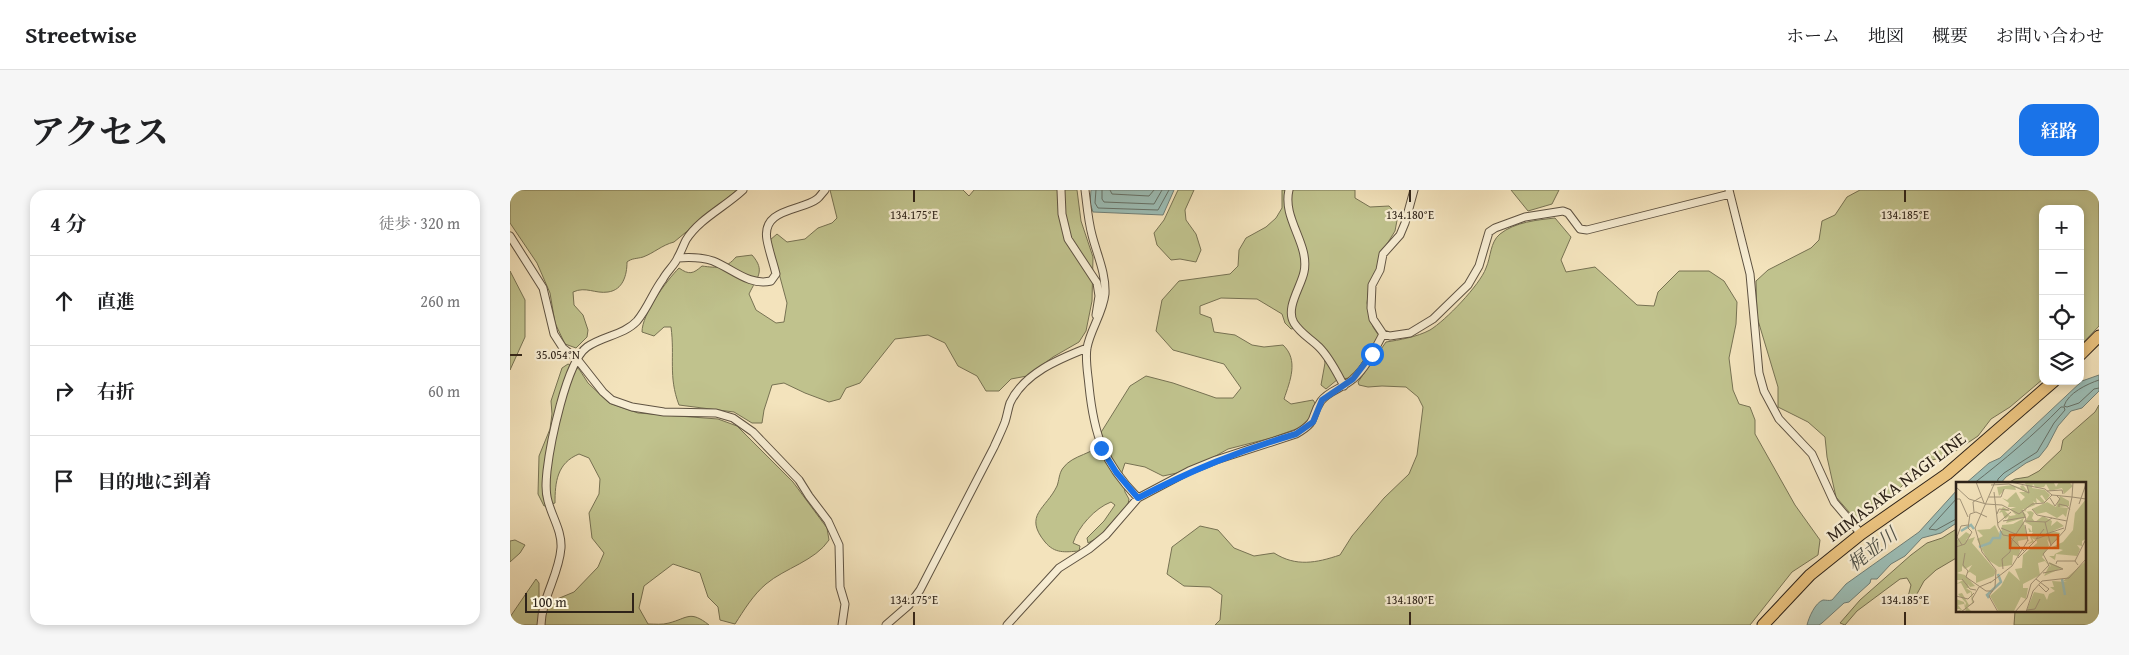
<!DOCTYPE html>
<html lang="ja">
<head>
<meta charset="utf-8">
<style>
	body { margin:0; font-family:"Gentium Book Plus","Noto Serif JP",serif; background:#f6f6f6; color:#202124 }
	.controls { position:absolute; right:15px; top:15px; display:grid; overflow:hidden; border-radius:10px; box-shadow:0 2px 8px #0003 }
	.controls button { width:45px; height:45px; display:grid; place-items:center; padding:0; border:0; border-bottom:1px solid #e0e0e0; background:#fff; color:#202124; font:25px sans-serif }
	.scale { position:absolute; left:15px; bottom:12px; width:109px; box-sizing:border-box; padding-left:5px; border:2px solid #2e2319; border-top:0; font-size:14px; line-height:18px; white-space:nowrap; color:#2e2319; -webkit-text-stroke:4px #f7edd3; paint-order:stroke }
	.stop { position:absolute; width:15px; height:15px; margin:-11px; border:4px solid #1a73e8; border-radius:50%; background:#fff }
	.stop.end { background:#1a73e8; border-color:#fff; box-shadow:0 1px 5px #0008 }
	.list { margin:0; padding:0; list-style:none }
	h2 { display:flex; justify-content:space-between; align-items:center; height:65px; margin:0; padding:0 20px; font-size:21px }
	h2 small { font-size:16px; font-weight:400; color:#757577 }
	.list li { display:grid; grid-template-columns:32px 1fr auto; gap:15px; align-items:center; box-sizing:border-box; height:90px; padding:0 20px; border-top:1px solid #e0e0e0 }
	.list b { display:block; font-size:19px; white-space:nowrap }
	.list em { font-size:16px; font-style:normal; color:#757577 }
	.icon { flex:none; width:28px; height:28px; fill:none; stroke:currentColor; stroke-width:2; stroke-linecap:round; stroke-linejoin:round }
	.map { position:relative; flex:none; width:1589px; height:435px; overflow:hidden; border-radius:15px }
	header { display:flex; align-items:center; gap:30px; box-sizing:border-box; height:70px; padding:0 25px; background:#fff; border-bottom:1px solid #e0e0e0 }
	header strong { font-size:24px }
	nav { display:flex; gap:28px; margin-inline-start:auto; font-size:18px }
	.intro { display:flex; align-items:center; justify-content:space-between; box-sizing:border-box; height:120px; padding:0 30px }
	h1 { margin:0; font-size:35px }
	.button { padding:12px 22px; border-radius:15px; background:#1a73e8; color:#fff; font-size:18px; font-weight:700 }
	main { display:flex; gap:30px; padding:0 30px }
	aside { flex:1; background:#fff; border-radius:15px; box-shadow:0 2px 8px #0003 }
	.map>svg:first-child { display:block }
</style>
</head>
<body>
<header>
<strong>Streetwise</strong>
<nav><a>ホーム</a><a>地図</a><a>概要</a><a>お問い合わせ</a></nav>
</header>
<div class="intro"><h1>アクセス</h1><a class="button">経路</a></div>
<main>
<aside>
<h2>4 分<small>徒歩 · 320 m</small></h2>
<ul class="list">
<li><svg class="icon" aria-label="ahead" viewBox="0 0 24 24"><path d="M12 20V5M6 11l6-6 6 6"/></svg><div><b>直進</b></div><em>260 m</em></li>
<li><svg class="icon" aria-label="right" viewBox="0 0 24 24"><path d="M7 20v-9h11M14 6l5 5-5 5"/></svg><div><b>右折</b></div><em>60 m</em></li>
<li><svg class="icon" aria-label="arrive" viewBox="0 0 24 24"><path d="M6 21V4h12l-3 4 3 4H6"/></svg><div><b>目的地に到着</b></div></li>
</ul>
</aside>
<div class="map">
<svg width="1589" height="435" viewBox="0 0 1589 435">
	<rect width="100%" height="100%" fill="#f3e3bc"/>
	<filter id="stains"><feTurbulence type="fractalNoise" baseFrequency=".004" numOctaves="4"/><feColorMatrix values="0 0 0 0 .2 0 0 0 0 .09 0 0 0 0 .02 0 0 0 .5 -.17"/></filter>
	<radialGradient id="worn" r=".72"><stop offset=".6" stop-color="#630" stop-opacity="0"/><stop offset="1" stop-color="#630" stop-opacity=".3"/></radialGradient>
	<path fill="#c0c28d" stroke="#777253" d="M0 0H227L164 52C152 55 144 63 133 67 126 69 122 68 117 72 117 85 113 100 98 102 85 104 76 96 63 102L64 115 73 125 78 140 77 147 66 158 55 154 45 133 40 103 27 73 0 33Z
		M320 0H453L459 6 464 0H567L571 31 583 67 582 111 576 141 569 152 543 167 517 186 501 189 489 201H476L467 186 448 176 435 153 418 145 385 149 350 193 336 198 330 209 319 212 295 203 274 193 262 195 254 220 252 233H242L224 222 169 215C158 186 165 167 161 137H154L144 146 132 142C132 124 156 91 169 78 179 85 183 84 192 76 207 78 216 79 226 67L242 65C256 81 247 87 239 104L246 120 266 133 274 132 277 113 260 50 267 44 277 52 295 49 308 38 322 33 327 28Z
		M668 0H684L675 20 676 30 686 44 691 60 686 72 670 69 661 70 647 55 644 43 654 30Z
		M772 0H845V8L860 17 879 16 888 25 885 41 869 67 866 83 859 98 857 113 863 137 869 146 842 188 828 189 816 199 811 195 815 173 813 160 791 137 781 139 775 133 772 124 747 109 711 108 690 116V124L701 128 704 142 725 145 742 155 754 157 773 155C789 170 780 191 774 209L781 214 803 210 805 213 800 228 789 238 761 248 718 259 702 268 667 283 653 286 635 277 615 273 612 282 615 302 619 309 618 314 589 347 578 353 577 348 594 331 605 315 601 312C585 318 568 337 563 353L570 356 569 361C555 362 545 364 535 352 513 325 536 319 547 296 549 291 549 283 553 278 563 264 584 265 593 251L590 244 620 196 636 186 663 193 706 208H723L731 198 714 174 663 160 646 141 652 110 669 91 720 84 728 76 729 60 736 48 756 37 766 28 772 18Z
		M1001 0H1049L1042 14 1018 21Z
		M1350 0H1589V136L1570 156V19H1533V189L1500 217 1481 229 1468 246 1438 266 1418 271 1368 319 1346 330 1326 307 1317 267 1315 247 1298 232 1268 217V197L1247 127 1246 91 1258 80 1301 58 1309 50 1312 31 1325 25 1337 7Z
		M1045 28 1061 47 1051 70 1056 82 1085 77 1127 115 1144 116 1148 102 1169 81H1199L1214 91 1227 112 1226 134 1219 168 1223 200 1229 214 1240 217 1245 230V244L1285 315 1310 350 1308 365 1282 382 1240 435H705L710 430 712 405 700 397 674 396 657 384 662 357 690 336 708 340 724 358 744 366 764 363C786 377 806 373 830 365L842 346 874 308 899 284 907 265 913 217 908 207 896 197 872 196 858 197 849 195 848 192 876 152C889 150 907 147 920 140 935 131 970 95 976 78 981 67 980 52 990 44 1005 32 1027 30 1045 28Z
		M0 81 15 110V147L0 180Z
		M58 174 69 179 78 193 99 213 128 223 208 229 227 236 283 292 317 338 319 350C305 371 275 378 256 394 243 405 234 420 225 434L210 430 208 417 198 407 190 383 163 374 134 396 129 418 138 434C145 434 152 435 159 433 178 428 180 420 199 435H0V427L26 389 29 393V407L40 412 64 402 88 377 94 363 82 348 79 323 89 304 90 289 79 268 69 264C47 273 45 292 45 313L34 316 28 304 29 266 40 239 42 224 41 211 52 178Z
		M1589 215V435H1504L1505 421H1575V294H1496L1505 289 1518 287 1529 281 1551 260 1553 250 1585 222Z
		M1448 338V367L1426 380 1414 391 1402 413 1398 407 1401 395 1397 388 1390 389 1347 421 1335 435 1330 433 1350 410 1401 365 1417 353 1432 348Z
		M5 350 15 355 10 363 0 372V351Z"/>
	<path fill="#9cbdb5" stroke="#707f77" d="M581 0H664L653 25 583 22 580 13Z
		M1589 185V201L1572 218 1561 221 1548 236 1537 257 1529 267 1516 273 1496 287 1490 294H1455L1479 273 1490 268 1572 191Z
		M1448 299V332L1431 343 1412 348 1395 366 1381 374 1367 389H1361L1360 393 1339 412 1334 413 1312 433 1309 435H1297C1299 427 1305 413 1313 410 1316 410 1319 411 1322 410L1336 394 1409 342Z"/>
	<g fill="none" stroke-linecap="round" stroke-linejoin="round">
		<path stroke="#657067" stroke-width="1" d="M586 0 585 13 588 18 648 20 659 0
			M592 0V9L594 12 644 14 652 0
			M600 0 602 4 639 6 644 0
			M1589 190C1577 194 1558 203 1554 216L1557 217 1569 213 1584 199 1589 198
			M1463 294C1494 270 1524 245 1551 217H1554L1555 220 1544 233 1527 262 1494 283 1488 289 1487 294
			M1448 307 1419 339 1426 340 1448 328"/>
		<g stroke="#5f5342" stroke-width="9">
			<path id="minor" d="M551 0 552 24 558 49 587 93 589 106 586 125
				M575 0C577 15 578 30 582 45 587 65 596 83 595 104 593 123 580 140 577 158 575 170 578 184 579 196 584 245 593 272 628 308
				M779 0C772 29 800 54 794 82 791 97 775 118 784 133 791 144 801 149 809 157 820 168 827 183 834 196
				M904 0 895 33 890 45 873 64 870 80 862 95 861 118 863 129 873 144 880 146 900 143 923 129 958 95 969 76 979 42 985 38 1015 27 1053 21 1058 23 1070 39 1077 40 1220 4
				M1219 0 1240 84 1249 183 1254 201 1269 229 1302 264 1324 312 1351 344
				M0 46 33 98 44 144 53 158 67 169 93 202 102 210 122 217 154 222 206 223 223 228 243 242 289 290 299 306 318 331 329 355 330 397 335 414 332 435
				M168 68C180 67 191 67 203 71 223 79 239 96 261 91L266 84C263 72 259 61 257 50 251 18 292 21 307 9 310 7 312 3 315 0
				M31 435C32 407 49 385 51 358 52 341 42 327 38 311 35 301 36 291 37 281 40 255 56 172 77 157 92 146 114 145 127 131 138 118 143 102 153 89 157 81 165 75 168 67 171 62 173 56 176 50 189 29 215 17 233 0
				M376 435 399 415 410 400 484 257C488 248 492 240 495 232 497 226 498 219 500 213 514 183 549 169 577 158
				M497 435 549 378 579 359 596 345 628 308 679 281 706 270 786 244C810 230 799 228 811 211 818 201 833 198 843 189 856 178 865 159 873 144"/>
		</g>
		<g stroke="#2e2319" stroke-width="13">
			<path id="primary" d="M1570 165 1589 146
				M1253 435 1300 385 1351 344 1437 284 1544 191"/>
		</g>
		<use href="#minor" stroke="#f7edd3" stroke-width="7"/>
		<use href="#primary" stroke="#eac27e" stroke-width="11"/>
	</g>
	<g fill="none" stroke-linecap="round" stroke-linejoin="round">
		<path stroke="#1a73e8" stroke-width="6" d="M591 258 606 282 628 308C682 280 728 261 786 244L803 232 812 210 843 189 862 164"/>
	</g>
	<path fill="none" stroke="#2e2319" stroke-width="2" d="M404 0V12M900 0V12M1395 0V12M0 165H12M404 422V435M900 422V435M1395 422V435"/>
	<g text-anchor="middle" stroke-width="4.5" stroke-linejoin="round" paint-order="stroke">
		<g font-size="18" fill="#2e2319" stroke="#f7edd3">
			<text transform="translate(1386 297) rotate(-37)" y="6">MIMASAKA NAGI LINE</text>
		</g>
		<g font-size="19" font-style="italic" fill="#4f5148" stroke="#f7edd3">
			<text transform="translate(1362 359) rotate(-38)" y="7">梶並川</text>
		</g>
	</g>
	<g transform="translate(1446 292)">
		<rect width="130" height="130" fill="#f3e3bc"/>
		<path d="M103 0H113L117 4 108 12 106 6 94 9 90 2 88 5 80 6 77 2 76 6 89 8 94 13 90 19 86 13 84 14 89 20 86 21 80 16 81 22 77 19 79 23 66 28 70 33 67 38 72 57 62 59 64 69 62 74 57 73 56 83 43 85 32 78 25 66 35 60 24 64 21 57 27 54 21 48 34 47 39 43 45 55 46 43 57 42 68 36 50 41 53 34 49 37 46 30 43 31 47 25 54 29H49L54 34 60 33 54 27 60 25H52L53 21 46 16 51 18 60 10 65 19 69 15 63 10H70L59 5 60 8 49 7 43 14 41 5 56 3 65 6 64 4 67 3 73 11 69 1H98L100 5ZM104 14 113 19V24L103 25 112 26 110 35 107 32 101 36 90 30 81 32 76 27 91 20 100 25ZM130 17V57L126 59V64L121 63 124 67 121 74 100 72 99 78 93 74H98L99 72 107 68 96 65 107 60 117 48 119 31ZM71 26 69 30 75 29 78 31 76 36 79 40 87 34 96 39 95 44 101 39 108 44 97 49 104 51 101 58 95 63 91 57 93 64 86 75 95 85 93 80 106 86 88 94 93 84 89 79 82 81 84 93 67 102V106H72L70 117 65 115 58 129 43 130 34 114 45 104 53 89 64 99 59 87 66 86 67 73 81 61V59L76 56 78 60 70 63 76 59 74 55 77 50H73V48L72 47 73 46 76 50V44L69 40 73 33 71 30H69L68 28ZM10 50 15 53 10 58 19 55 16 61 40 89 38 94 20 101V94L14 90 11 91 16 83 9 87 6 84V89L1 91 9 93 19 104 14 105 12 102 13 106H10L16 110 17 121 11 125 16 130H10L8 122 2 123 6 128 0 130 5 127H0V117L8 120 9 124 10 121 2 112 6 111 13 123 16 121 15 110 11 112 5 101 0 102 7 98H0V59ZM130 79V130H70L78 110 88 112 91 118 93 112 99 109 94 105H98L96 99 111 100 107 99Z" fill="#c0c28d"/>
		<path fill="none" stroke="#9cbdb5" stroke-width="2.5" d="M5 49 15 43 18 47M23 65 34 61 37 56H44L45 49M106 97 109 113M33 116 31 113 45 100 42 92"/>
		<path fill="none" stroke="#a4967b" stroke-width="1" d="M20 0 28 21M39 0 19 46 26 70 40 88 39 105 33 114 42 130M54 0 89 7 96 13 116 15M117 0 116 15 130 17M53 2 73 11 71 3M35 3 53 2M0 5 13 17 30 22M91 9 106 8 107 12M38 10 42 44 47 53 53 54 68 69M33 15H45L48 7M94 16 99 24 104 17 101 14M0 17H4L12 35M30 22 46 23 63 32 76 22 88 21 96 13M123 22 130 2M103 25V22L111 24 114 28M76 27 81 33 111 39M18 30 17 20 25 15M41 32 43 27 53 28M47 39 70 35M69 39 90 40 96 36M89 40 95 64M42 41 55 30M69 43 72 59M45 46 62 53M88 47 80 57 91 53M16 50 12 46 14 32 20 30 31 35M90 52 108 46M6 63 1 55 5 44 12 43M0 65 9 62 16 50M9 71 7 83 12 89 10 95 30 109H37M62 76 80 58M100 82 101 79H119M122 83 119 79 130 57M47 87 46 77 54 70 56 58 70 37 66 28M87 91 107 87 93 81M6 97 14 107 20 108M80 97 93 107 90 110 83 103M34 101 56 84 72 58M0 114 12 117 18 111M71 128 79 127 84 117M5 130 18 120 16 117 23 105 35 100M59 130 71 116 75 102 93 83 87 72 109 48 116 15M70 130 77 109 86 99 113 96 130 77"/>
		<path fill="#df560d" fill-opacity="0.15" stroke="#df560d" stroke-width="2.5" d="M54 53H102V66H54Z"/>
		<rect width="130" height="130" fill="none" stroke="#2e2319" stroke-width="2.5"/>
	</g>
	<g font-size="12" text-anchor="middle" fill="#2e2319" stroke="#f7edd3" stroke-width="4.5" stroke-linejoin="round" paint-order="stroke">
		<text x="404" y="29">134.175°E</text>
		<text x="900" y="29">134.180°E</text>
		<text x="1395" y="29">134.185°E</text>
		<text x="48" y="169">35.054°N</text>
		<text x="404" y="414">134.175°E</text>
		<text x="900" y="414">134.180°E</text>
		<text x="1395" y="414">134.185°E</text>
	</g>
	<rect width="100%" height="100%" filter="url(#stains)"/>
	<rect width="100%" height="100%" fill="url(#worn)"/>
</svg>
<div class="controls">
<button>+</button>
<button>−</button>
<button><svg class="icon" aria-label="locate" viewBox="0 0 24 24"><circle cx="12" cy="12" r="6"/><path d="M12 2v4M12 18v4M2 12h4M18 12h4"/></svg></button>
<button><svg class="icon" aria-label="layers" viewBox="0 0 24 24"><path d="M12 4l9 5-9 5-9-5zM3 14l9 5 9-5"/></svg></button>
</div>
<div class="scale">100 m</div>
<div class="stop" style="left:862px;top:164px"></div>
<div class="stop end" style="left:591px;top:258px"></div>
</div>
</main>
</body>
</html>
